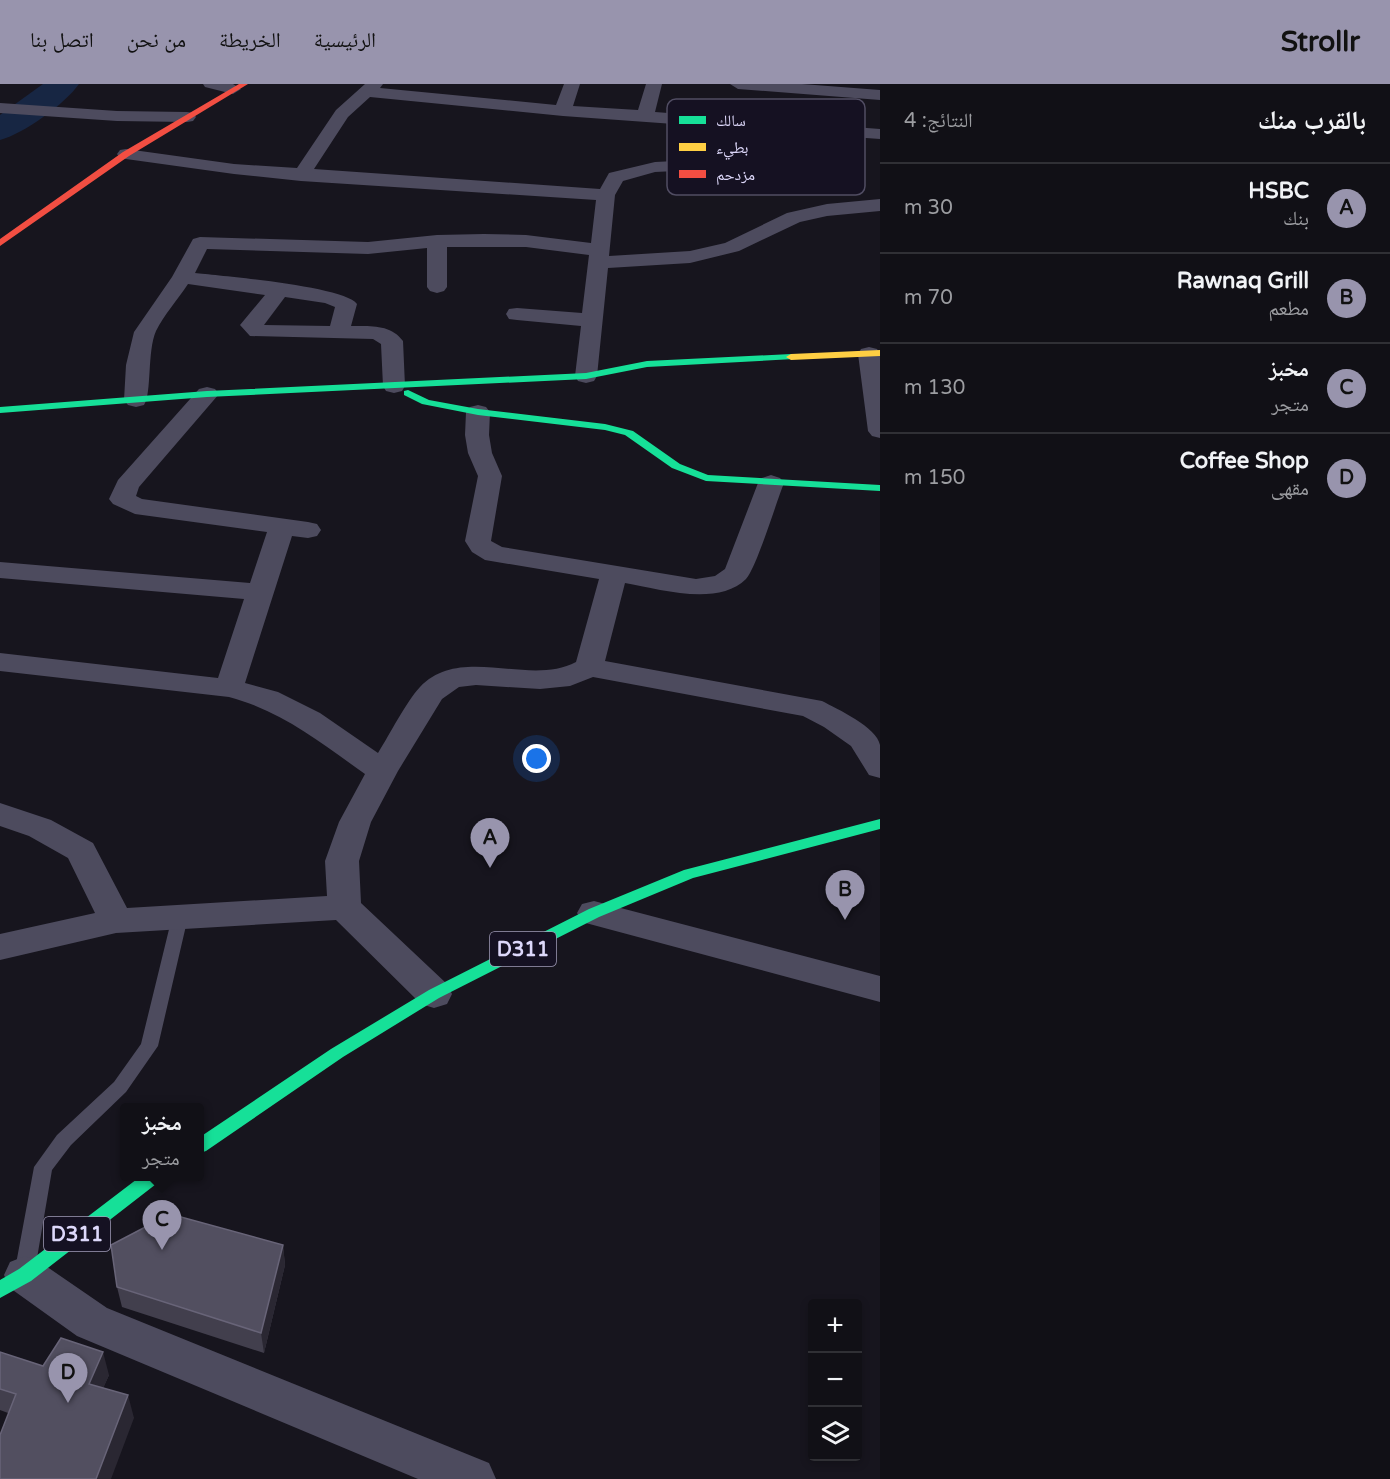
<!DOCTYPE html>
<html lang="ar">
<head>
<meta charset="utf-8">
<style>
	body { margin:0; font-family:"Varela Round","Noto Naskh Arabic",sans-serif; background:#1a191f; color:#f1f3f6; direction:rtl }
	.controls { position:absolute; right:18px; bottom:18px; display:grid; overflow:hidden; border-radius:6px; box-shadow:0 3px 9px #0003 }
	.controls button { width:54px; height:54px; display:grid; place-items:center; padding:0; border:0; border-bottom:2px solid #303035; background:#111016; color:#f1f3f6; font:30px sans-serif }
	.you { position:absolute; left:537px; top:675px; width:21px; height:21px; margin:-15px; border:4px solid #fff; border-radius:50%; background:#1a73e8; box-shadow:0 0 0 9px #1a73e833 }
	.badge { display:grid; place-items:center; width:39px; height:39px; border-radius:50%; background:#9894ad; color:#111; font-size:20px; font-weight:700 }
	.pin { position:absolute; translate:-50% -50px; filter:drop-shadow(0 2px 3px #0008) }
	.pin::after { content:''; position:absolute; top:32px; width:21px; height:18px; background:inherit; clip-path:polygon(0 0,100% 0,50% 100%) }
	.popup { position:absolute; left:120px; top:1019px; width:84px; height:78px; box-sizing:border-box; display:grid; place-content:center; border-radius:6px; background:#111016; filter:drop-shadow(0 2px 4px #0005); font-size:20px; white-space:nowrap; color:#9c9da1 }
	.popup b { font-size:22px; color:#f1f3f6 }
	.popup::after { content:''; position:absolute; left:50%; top:100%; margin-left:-12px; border:12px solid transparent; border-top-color:#111016 }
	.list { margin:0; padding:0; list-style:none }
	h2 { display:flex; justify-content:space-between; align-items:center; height:78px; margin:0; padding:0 24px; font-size:26px }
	h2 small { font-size:20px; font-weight:400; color:#9c9da1 }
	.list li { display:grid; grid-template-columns:39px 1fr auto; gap:18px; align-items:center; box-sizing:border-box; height:90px; padding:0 24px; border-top:2px solid #303035 }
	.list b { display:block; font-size:22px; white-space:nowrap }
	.list p { margin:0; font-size:20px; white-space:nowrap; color:#9c9da1 }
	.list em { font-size:20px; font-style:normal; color:#9c9da1 }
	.icon { flex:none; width:33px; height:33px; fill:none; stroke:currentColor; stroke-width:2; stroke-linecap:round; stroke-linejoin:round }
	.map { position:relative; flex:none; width:880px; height:1395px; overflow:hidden; direction:ltr }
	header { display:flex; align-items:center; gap:36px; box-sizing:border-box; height:84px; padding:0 30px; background:#9894ad; color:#111 }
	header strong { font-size:28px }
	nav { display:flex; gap:33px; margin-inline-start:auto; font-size:21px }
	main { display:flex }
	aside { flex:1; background:#111016 }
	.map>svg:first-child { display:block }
</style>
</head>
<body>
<header>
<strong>Strollr</strong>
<nav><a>الرئيسية</a><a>الخريطة</a><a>من نحن</a><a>اتصل بنا</a></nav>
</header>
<main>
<aside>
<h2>بالقرب منك<small>النتائج: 4</small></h2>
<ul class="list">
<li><span class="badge">A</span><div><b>HSBC</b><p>بنك</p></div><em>30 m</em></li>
<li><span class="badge">B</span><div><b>Rawnaq Grill</b><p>مطعم</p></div><em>70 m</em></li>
<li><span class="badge">C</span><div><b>مخبز</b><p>متجر</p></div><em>130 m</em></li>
<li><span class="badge">D</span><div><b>Coffee Shop</b><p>مقهى</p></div><em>150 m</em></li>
</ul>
</aside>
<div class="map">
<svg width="880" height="1395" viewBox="0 0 880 1395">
	<rect width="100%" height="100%" fill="#17151e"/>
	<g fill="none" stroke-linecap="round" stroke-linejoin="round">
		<path fill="#172643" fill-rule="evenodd" d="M43 0H79C65 20 23 50 0 56V31Z"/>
		<path fill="#4d4b5e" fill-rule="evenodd" d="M180 827 186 829 188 833 158 962 126 1008 71 1061 52 1086 36 1180 33 1186 26 1189 19 1186 16 1180 34 1083 57 1051 114 998 141 960 172 833 174 829Z"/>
		<path fill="#4d4b5e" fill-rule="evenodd" d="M203 0H233L241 5 233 10 205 3Z
			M365 0H383L380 4 556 21 564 0H580L573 22 638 26 646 0H662L655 28 880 45V55L563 32 370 13 348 33 314 85 600 105 609 89 655 78 801 71 807 72 810 76 807 80 801 81 655 88 623 97 615 111 609 172 690 167 725 159 787 129 827 120 880 115V127L827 132 800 138 739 167 690 179 608 184 597 292 594 297 586 299 578 297 575 292 581 242 517 236 509 235 506 230 509 225 517 224 582 229 589 171 526 163H447V203L444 207 437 209 430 207 427 203V164L368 170 207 165 195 189C222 192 344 202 357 220L351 242C369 242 391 240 403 257L405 302 402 307 394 309 386 307 383 302 381 260 373 255 250 252 240 241 265 211 188 200C178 215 164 231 156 247 147 267 152 310 144 321L136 323 128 321 124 316 126 281 134 248 172 193 193 155 200 153 368 158 437 151 484 150 526 151 591 159 596 116 301 97 234 90 126 75 120 74 117 70 120 66 126 65 234 80 297 84 336 26ZM285 213 325 219 335 223 330 242 264 241Z
			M730 0H802L880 6V16L738 5Z
			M0 19 117 27 187 28 193 29 196 33 193 37 187 38 117 37 0 29Z
			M869 263 877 265 880 270V354L872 352 868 347 858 270 861 265Z
			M207 303 215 305 219 310 139 403 136 412 142 415 308 438 317 440 321 446 317 452 308 454 292 452 245 599 278 608 320 629 378 669C390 650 406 618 420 603 461 560 529 603 576 578L599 495 485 476 472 468 465 457 478 392 468 369 465 351 466 328 470 323 478 321 486 323 490 328 489 351 492 369 502 392 491 457 502 463 696 495 715 492 725 485 758 399 762 394 771 391 780 394 784 399C777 416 756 485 746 495 718 523 659 505 625 499L605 577 822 617C837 625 877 643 880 661 880 672 880 684 880 694L869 691 851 662 824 643 803 632 593 593 570 602 540 605 476 601 459 603 442 615 398 687 371 738 359 777 361 819 447 900 452 910 447 920 434 924 421 920 336 836 116 849 0 876V850L95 829 68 774 29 752 0 742V719L51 736 93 759 127 824 327 812 325 777 339 738 365 690C321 659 282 627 229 613L0 587V569L218 594 244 515 0 494V478L250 499 267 448 135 430 113 420 109 415 118 396 199 305Z
			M594 817 880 892V918L582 838 577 829 582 820Z
			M25 1172 40 1178 107 1224 489 1379 496 1395H418L77 1252 10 1204 4 1191 10 1178Z"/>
		<path fill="#16e098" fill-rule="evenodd" d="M791 270 796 273 794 275 647 283 586 295 207 313 0 329V323L207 307 586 289 647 277Z
			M408 306 429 316 478 325 605 340 633 347 680 380 708 391 880 401V407L706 397 672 384 625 351 605 346 478 331 422 320 404 311V307Z
			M880 735V745L693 794 599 833 439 914 343 973 206 1067 200 1069V1053L331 965 429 906 589 825 684 786Z
			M141 1092H162L160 1097 31 1197 0 1214V1196L19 1185Z"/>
		<path fill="#ffcf43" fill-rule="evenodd" d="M880 266V272L791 276 786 273 791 270Z"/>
		<path fill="#f24e42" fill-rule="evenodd" d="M239 0H248L129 72 0 162V155L123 68Z"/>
	</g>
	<path fill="#423f4d" d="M283 1161 285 1181 264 1269 122 1223 117 1203Z
		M0 1268 43 1282 109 1291 103 1304 134 1334 8 1329 0 1326Z"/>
	<path fill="#2a2732" d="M283 1161 285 1181 264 1269 261 1249Z
		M103 1268 109 1291 95 1323 89 1300Z
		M128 1311 134 1334 111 1395H96Z"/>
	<path fill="#524f60" stroke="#686478" stroke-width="1.5" d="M170 1130 283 1161 261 1249 117 1203 111 1161Z
		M61 1254 103 1268 89 1300 128 1311 96 1395H0V1351L16 1310 0 1305V1268L43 1282Z"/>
	<g text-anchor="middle" stroke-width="6" stroke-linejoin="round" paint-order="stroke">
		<g fill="#151122" stroke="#a19cb9" stroke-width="1.5">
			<rect x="490" y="848" width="66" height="34" rx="4.5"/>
			<rect x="44" y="1133" width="66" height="34" rx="4.5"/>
		</g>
		<g font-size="20" font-weight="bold" fill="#ddd8fa">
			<text x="523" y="872">D311</text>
			<text x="77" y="1157">D311</text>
		</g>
	</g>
	<rect x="667" y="15" width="198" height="96" rx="9" fill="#151122" stroke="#514d63" stroke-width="1.5"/>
	<rect x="679" y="32" width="27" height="8" fill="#16e098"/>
	<rect x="679" y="59" width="27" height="8" fill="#ffcf43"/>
	<rect x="679" y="86" width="27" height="8" fill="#f24e42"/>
	<g font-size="16" fill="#ddd8fa">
		<text x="716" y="42">سالك</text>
		<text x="716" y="69">بطيء</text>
		<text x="716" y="96">مزدحم</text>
	</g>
</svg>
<div class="controls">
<button>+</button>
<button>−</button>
<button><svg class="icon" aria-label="layers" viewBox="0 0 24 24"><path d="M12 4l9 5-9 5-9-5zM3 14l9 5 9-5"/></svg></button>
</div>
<div class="you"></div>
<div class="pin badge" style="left:490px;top:784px">A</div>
<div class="pin badge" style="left:845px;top:836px">B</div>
<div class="pin badge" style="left:162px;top:1166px">C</div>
<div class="popup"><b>مخبز</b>متجر</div>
<div class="pin badge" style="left:68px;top:1319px">D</div>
</div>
</main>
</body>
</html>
